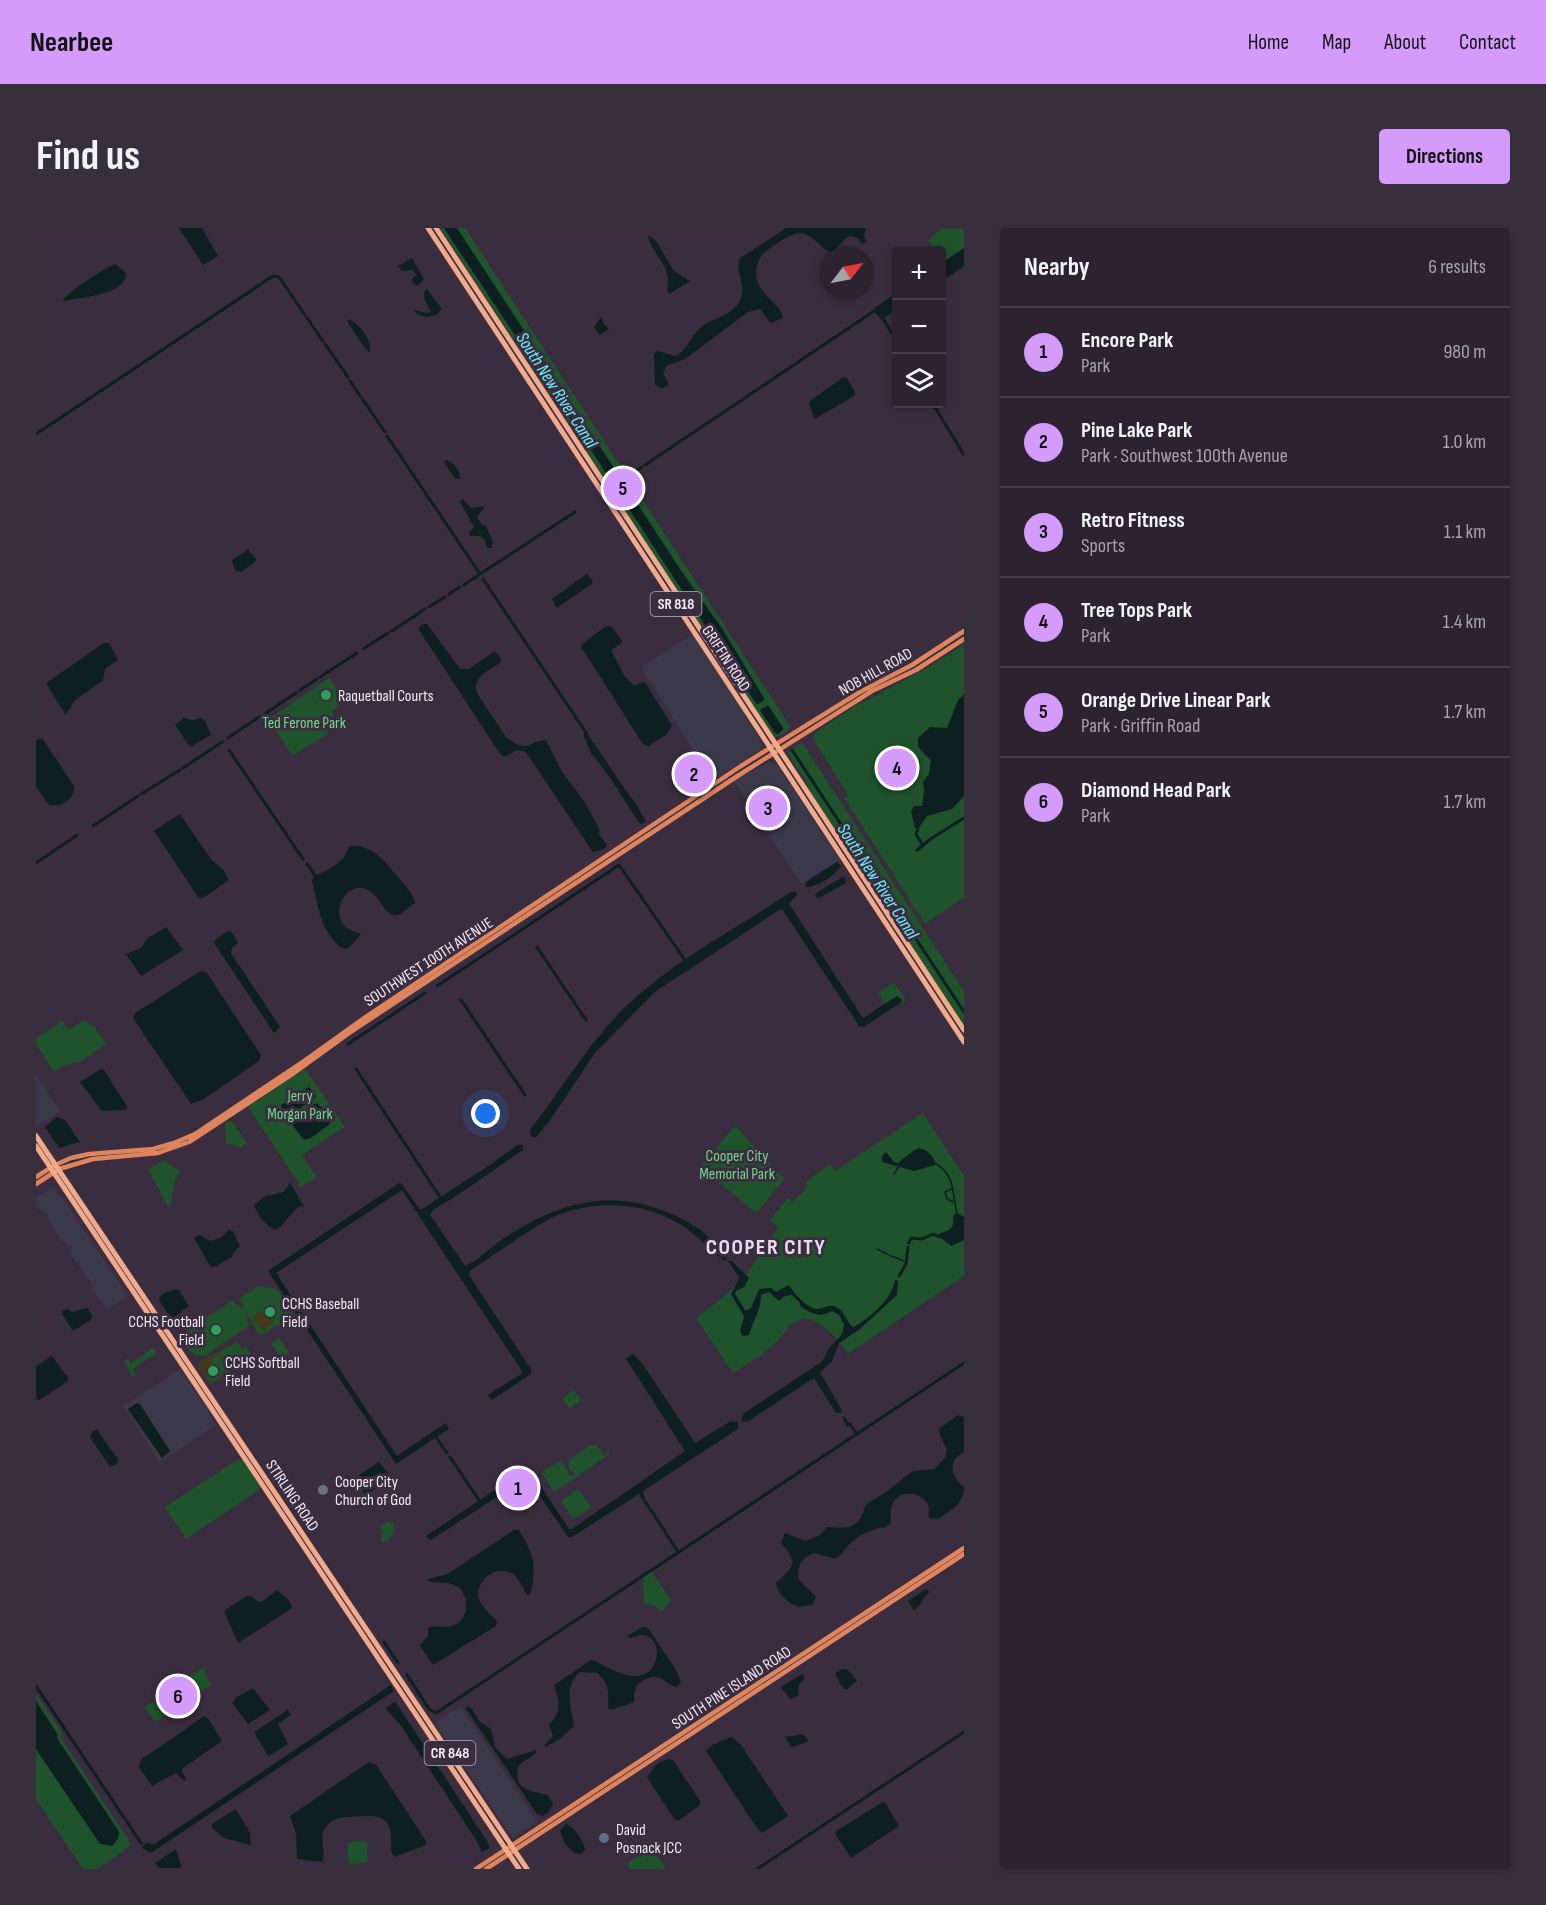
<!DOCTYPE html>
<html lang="en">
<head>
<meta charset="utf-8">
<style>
	body { margin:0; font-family:"Sofia Sans Condensed",sans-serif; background:#382f3c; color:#f1f3f6 }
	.controls { position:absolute; right:18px; top:18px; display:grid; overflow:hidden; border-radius:6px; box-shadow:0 3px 9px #0003 }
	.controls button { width:54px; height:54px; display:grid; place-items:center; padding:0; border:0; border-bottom:2px solid #483f4c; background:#2c2230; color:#f1f3f6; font:30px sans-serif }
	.compass { position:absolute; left:784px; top:18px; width:54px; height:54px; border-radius:50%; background:#2c2230; box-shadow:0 3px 9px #0003; rotate:58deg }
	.you { position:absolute; left:450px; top:886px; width:21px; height:21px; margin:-15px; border:4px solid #fff; border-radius:50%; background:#1a73e8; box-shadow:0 0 0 9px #1a73e833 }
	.badge { display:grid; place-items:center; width:39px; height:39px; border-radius:50%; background:#d59bfb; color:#111; font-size:20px; font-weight:700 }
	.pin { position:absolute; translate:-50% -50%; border:3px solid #fff; box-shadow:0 2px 6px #0006 }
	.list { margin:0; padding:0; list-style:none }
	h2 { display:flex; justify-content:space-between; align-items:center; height:78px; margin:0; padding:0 24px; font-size:26px }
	h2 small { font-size:20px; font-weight:400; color:#a6a4ab }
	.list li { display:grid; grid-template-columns:39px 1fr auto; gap:18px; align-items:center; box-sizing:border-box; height:90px; padding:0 24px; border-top:2px solid #483f4c }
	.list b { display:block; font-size:22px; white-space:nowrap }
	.list p { margin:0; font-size:20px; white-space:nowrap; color:#a6a4ab }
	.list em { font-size:20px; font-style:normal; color:#a6a4ab }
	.icon { flex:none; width:33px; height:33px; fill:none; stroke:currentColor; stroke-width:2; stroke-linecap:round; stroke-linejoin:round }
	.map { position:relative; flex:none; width:928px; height:1641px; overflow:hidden; border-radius:6px }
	header { display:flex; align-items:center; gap:36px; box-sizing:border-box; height:84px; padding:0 30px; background:#d59bfb; color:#111 }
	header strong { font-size:28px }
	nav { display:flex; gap:33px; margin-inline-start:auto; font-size:21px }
	.intro { display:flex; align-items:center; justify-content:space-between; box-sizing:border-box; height:144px; padding:0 36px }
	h1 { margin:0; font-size:42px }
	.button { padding:15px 27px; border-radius:6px; background:#d59bfb; color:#111; font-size:21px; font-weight:700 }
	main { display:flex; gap:36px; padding:0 36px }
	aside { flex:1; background:#2c2230; border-radius:6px; box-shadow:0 3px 9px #0003 }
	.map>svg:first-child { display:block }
</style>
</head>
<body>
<header>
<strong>Nearbee</strong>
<nav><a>Home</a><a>Map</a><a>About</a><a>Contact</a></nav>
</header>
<div class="intro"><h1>Find us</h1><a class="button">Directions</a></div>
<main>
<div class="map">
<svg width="928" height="1641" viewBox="0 0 928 1641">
	<rect width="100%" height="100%" fill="#3b2d40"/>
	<path fill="#3b3849" d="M659 405 727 517 726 520 677 553 607 443V438Z
		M733 534 740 535 804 632 772 651 769 656 765 655 698 553Z
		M0 846 24 883 0 899Z
		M18 959 24 969H26L92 1068 71 1082 56 1061 55 1054 34 1025 36 1024 29 1013 26 1014 7 982 0 980V970Z
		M144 1141 171 1180 180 1197 124 1234 87 1178Z
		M424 1478 501 1593 477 1610 399 1495Z"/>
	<path fill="#1e532c" d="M404 0H429L726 455 754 498 752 503 742 509 738 508 735 505Z
		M905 0 928 1V20L907 34 906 22H899L892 13Z
		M928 416V670L889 696 808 570 812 567 778 512 779 505 824 475 825 476C860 456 895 440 928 416Z
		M293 450 308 472 296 483 299 494 290 500 293 505 260 526H255L233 491Z
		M763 516H767L928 763V799L773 562 770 553 751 524Z
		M662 530 669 540V548L674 556 660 565 644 542Z
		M855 756H859L870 773 864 775 866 773 861 768 849 776 842 765Z
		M47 792 59 800 70 816 44 834 26 838 18 844 0 816V811L26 793 33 802Z
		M269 841 309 899 266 927 280 949 265 959 212 879Z
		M887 885 928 948V1048L812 1126C804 1113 785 1090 768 1091 764 1092 758 1095 754 1096 741 1120 719 1130 697 1145L660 1090 690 1067 712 1044 742 1000 734 992 752 970 757 974 771 960 770 954 794 936 799 943Z
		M195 892 211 915 204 919 190 915 189 895Z
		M699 898 748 951 721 984 717 983 689 959 661 942Z
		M127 932 144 943 138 956 134 981C125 967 121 955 112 942Z
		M223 1058 241 1061 258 1087 241 1098 239 1097 229 1106 221 1105C217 1093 207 1082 204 1070Z
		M196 1073 209 1082 213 1098 169 1128 160 1127 153 1123 147 1105Z
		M243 1110 253 1125 245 1130 235 1115Z
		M201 1114 206 1121 210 1118 216 1128 174 1156 162 1139 163 1135Z
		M117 1120 120 1125 97 1141 100 1147 97 1149 88 1134 91 1131 90 1129 95 1135Z
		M538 1162 545 1172 533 1180 526 1170Z
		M559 1217 565 1222 567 1228 572 1224 574 1226 518 1264 506 1246 507 1243 525 1233 535 1249 539 1246 533 1240 534 1231 553 1218Z
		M203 1231 208 1232 224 1258 223 1262 150 1311 129 1279Z
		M492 1248 497 1256 491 1260 488 1272 480 1273 473 1261Z
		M543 1261 555 1280 539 1290 535 1288 525 1273Z
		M351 1294 358 1295C358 1306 357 1310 346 1315L344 1312 347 1305 344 1299Z
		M615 1343 635 1372 626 1383 617 1377 608 1376 607 1348Z
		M168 1439 170 1449 175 1457 119 1494 109 1479Z
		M0 1466 27 1506 24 1509 94 1614 93 1619 61 1641H47L0 1571Z
		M327 1612 331 1615 332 1633 328 1635 314 1636 312 1632V1615Z
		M616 1620 630 1641H594L591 1636 603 1628 605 1629Z"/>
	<path fill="#433a1a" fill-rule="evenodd" d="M222 1084H232L236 1089 238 1094 226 1103 217 1090Z
		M184 1124 191 1136 187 1148 174 1156 162 1139 163 1135 175 1127 178 1128ZM183 1127 189 1137 186 1147 175 1155 171 1149 177 1139 176 1131Z"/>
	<path fill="#0d1f21" d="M143 0H166L182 28 167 37Z
		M408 0H421L646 344 687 402 728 470V472L721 477 580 261 577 262 573 256 575 255 574 251Z
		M750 0H830L828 7 830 14 826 16 821 10 814 8C806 12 803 21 794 24 783 19 776 5 763 5 755 5 733 20 727 26 721 32 719 45 721 52 725 68 744 75 747 90L734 95 724 81 712 84 649 131 630 138 627 146 632 154V158L625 160 619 157 618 126 621 123 640 128C652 121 656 105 668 97 682 88 702 86 706 66 708 53 699 42 704 30Z
		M612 7 620 13 638 43 654 53 633 66 631 62C637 37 616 29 612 7Z
		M928 20V38L906 53V35Z
		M376 30 388 51 381 58 377 55 376 51 381 47 376 42 366 43 362 38Z
		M80 36 90 45C90 67 46 69 28 73L27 71C44 57 60 44 80 36Z
		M391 61 406 81C400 89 391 91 381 86L378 82 391 85 395 84 389 73 388 64Z
		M860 65V82L845 92 837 81Z
		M566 88 567 95 573 101 564 107 558 99Z
		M313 91C325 97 335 111 334 124L330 122 312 95 311 93Z
		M808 149 811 150 819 164 818 168 779 191 773 176 775 172Z
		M410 232C418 234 425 244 424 251H419L408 234Z
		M427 271 435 280 449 278 441 289 446 297 450 298 457 314 455 320H451C449 308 444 307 434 308L433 305 438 299 424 274Z
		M212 322 220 331 219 334 205 344 200 343 196 334 197 331Z
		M551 346 557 353 555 356 521 380 516 371Z
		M388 396H391L424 441H433L458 424 461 425 465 431 464 435C452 443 434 450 442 467L470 509C493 527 491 513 510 512L526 544 548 573 563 600V606L571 617 568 621 557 624 490 524 481 522 469 529 465 527 383 402V399Z
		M573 398 576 399 586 413 585 416 576 421V424L588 447 598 458 609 454 636 498 630 507 612 518 607 516 545 419 547 415 569 399Z
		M68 415H73L82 432 69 441 67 452 38 473 33 482 29 486 10 455Z
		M928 466V568L916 581 891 588 882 601 879 600 875 584 878 578H886L888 564 887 554 893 546 895 533 882 519V510L894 499 911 500 922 472Z
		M732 477 747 500V502L742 506 739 505 724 482Z
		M148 490 157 492 165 490 169 493 175 507 154 519 139 497Z
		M548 505 553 508 582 551 600 576 610 594 604 596 573 548 555 525 547 506Z
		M3 511H7L38 558C38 573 26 579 13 577L0 559V513Z
		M144 586 175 631 188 643 193 652 167 670 162 669 118 603Z
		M313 618C336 617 347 631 360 647 368 656 376 664 379 675 374 678 369 683 364 686 347 695 344 656 320 660 305 663 298 686 308 698 312 702 320 704 325 706L313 720 309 721C285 710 282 676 276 653L278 648C293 642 309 634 313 618Z
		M801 634 805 638C800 647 781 660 769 659L770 654Z
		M806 649H809L810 655 781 671 779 666Z
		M755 664H760L761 667 753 676 827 790 861 768 866 772 864 775 828 799 823 798 746 681 743 682 620 763 559 825 513 894 500 909H495L494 902C525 862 550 819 586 782 635 734 698 702 755 664Z
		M130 699 147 722 105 748 90 726 105 720 112 710Z
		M194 702 202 715 196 720 195 725 244 799 238 805 178 715 179 712Z
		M165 743 171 745 225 827 223 833 166 872 155 876 97 790 99 785Z
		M65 841 68 842 91 878 90 882 66 883 45 856 44 854Z
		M273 859 280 868 278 871 252 888 246 881 245 877Z
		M280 875C287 878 293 888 294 896L275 910 268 912 257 898 256 890Z
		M21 889 29 892 44 914 23 920 9 899Z
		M481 917H487V922L420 968 397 982 394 987 429 1038C438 1034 447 1027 455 1020 467 1010 483 1000 497 993 547 967 596 965 646 991 662 999 677 1010 686 1026L683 1029C669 1016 656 1003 640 994 604 973 552 972 515 990 489 1004 459 1026 434 1043L433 1047 496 1143 495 1146 456 1172 452 1167 485 1146 486 1143 366 962 240 1045 361 1228 410 1195 413 1201 360 1236 232 1043 363 955 366 956 383 981H386L454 937Z
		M883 920C891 921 899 929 899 937L878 943 846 934V928L850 924 858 934 862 935 877 923Z
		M254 955 268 979 264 978C253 986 250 995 240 1002 230 999 221 986 218 977L230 968 248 964Z
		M921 985 928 989V1012L915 1018 904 1009 903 1006C915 1001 918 1002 917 988Z
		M192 1002 197 1003 204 1018 197 1025 196 1029 178 1039 174 1038 158 1010 163 1007 175 1013 186 1009Z
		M692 1033H696L713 1050 708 1059 700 1063 699 1066 709 1082H712L715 1080 723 1061 735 1060 740 1064 753 1057C757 1064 770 1080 781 1081 788 1081 793 1075 800 1079 807 1082 811 1092 815 1098L818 1099C835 1088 855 1073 859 1052L862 1053 861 1067 824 1101 803 1115 796 1133 784 1144 806 1183 805 1185H800L778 1150 713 1193 707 1194 705 1191 708 1185 784 1135C790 1130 790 1123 795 1118 803 1109 807 1109 808 1096L803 1087 796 1083C784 1090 776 1086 765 1079L763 1074 756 1067 749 1068 743 1073 733 1064 725 1067C725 1083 717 1092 713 1107L706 1108 704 1103 708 1088 695 1066 701 1055 703 1049Z
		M142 1061 153 1078 137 1090 134 1089 123 1072 124 1068 133 1063Z
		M51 1080 56 1088 55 1092 37 1103 26 1086V1083L32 1081 36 1084Z
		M597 1125 608 1138 659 1215 695 1193 702 1194V1201L607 1263 610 1275 607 1274 603 1266 536 1309H532L491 1249 395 1312 393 1311 390 1308 490 1241 494 1242 533 1301H536L649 1223 590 1131Z
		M16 1128 32 1150V1153L3 1172 0 1171V1138Z
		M101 1175 104 1176 134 1223 126 1230 92 1181Z
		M922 1187 928 1189V1224C911 1233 915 1248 928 1259 928 1277 915 1282 902 1291L893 1290C892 1286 894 1280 892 1277 884 1261 859 1262 855 1280 854 1285 855 1290 855 1295L848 1300 846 1299C837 1302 825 1306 818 1312 797 1330 811 1335 778 1325 766 1329 760 1339 763 1352L780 1369 776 1377C771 1377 766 1380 761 1378 752 1376 741 1364 740 1355 758 1339 763 1335 745 1315L749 1305 770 1313 784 1307 791 1299C815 1301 822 1301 830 1276L847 1266 877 1243 898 1241 909 1230 911 1222 904 1207 903 1201Z
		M61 1202 82 1231 81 1236 74 1239 54 1209 56 1204Z
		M343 1234 355 1249 352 1253 329 1267 320 1249Z
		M478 1302H483C497 1326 501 1336 495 1364L492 1367 490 1365C487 1360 484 1353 480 1349 465 1333 438 1350 443 1371 446 1380 455 1387 461 1393L460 1398 397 1437 384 1418 392 1408V1400C400 1397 408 1400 416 1398 433 1393 435 1368 421 1358 412 1353 401 1356 392 1353V1351L412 1346Z
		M890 1361 894 1364C886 1368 887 1377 878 1382L872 1373Z
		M241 1362 253 1372 256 1380 202 1415 188 1383 211 1368H215L223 1374 227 1373Z
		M606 1399H610L614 1403 639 1440 645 1454 641 1459C633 1458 631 1453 624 1450 617 1447 603 1452 600 1460 598 1464 598 1470 598 1474L575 1482 572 1480C573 1465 573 1454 561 1445L544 1444C527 1460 535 1478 538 1498L525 1510 510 1519 508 1518 517 1508 513 1496C527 1484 523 1473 518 1457L555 1432C570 1437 581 1447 598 1448 624 1450 629 1410 607 1407 603 1407 598 1409 594 1410L591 1408Z
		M806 1441 812 1442 821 1453 811 1461H808L800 1448V1445Z
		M766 1446 769 1450 763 1457 762 1468 754 1471 745 1459Z
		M355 1457 358 1463 115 1625 106 1620 110 1615 118 1616Z
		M217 1460 234 1482 212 1496 196 1475 201 1469Z
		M0 1473 22 1507 21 1510 83 1604 82 1611 76 1618 64 1616 0 1521Z
		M358 1474 360 1475 453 1616V1620L446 1624 442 1615 365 1498C360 1492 354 1486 350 1480Z
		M431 1478 435 1480 444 1494 455 1501 459 1519 471 1531 500 1522V1525L483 1537C475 1562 495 1563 512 1567L517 1576 512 1585 507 1588 501 1586 430 1481Z
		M252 1482 255 1487 242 1496 252 1516 232 1528 218 1504Z
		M168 1488 172 1490 186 1513 147 1540 146 1543 151 1553 147 1552 140 1545 116 1558 103 1539 105 1532Z
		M767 1506 772 1512 771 1514 756 1519 749 1509Z
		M696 1509 705 1517 752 1588 726 1605 722 1602 670 1523 676 1517Z
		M632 1531 637 1532 665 1574 663 1578 644 1592H639L611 1549 622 1535Z
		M333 1534 340 1537 390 1613V1617L358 1629C354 1623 355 1617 355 1610 355 1581 330 1589 312 1589 302 1589 294 1592 288 1602 283 1612 291 1624 286 1634L261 1631 260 1606 254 1588Z
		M847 1574 850 1576 863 1598 815 1630 799 1606 800 1603Z
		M200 1581 214 1605 215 1617 188 1610 176 1600V1596Z
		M530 1596C539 1599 548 1613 549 1622L545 1626 538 1625 529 1616 524 1603Z
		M140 1621 145 1638 144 1640H123L119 1635Z"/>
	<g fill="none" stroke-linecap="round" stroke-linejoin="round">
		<path stroke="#0d1f21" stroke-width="1.5" d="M899 935C921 949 915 964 921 985
			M858 946 863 938
			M917 974 911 971 909 964 917 960
			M841 1021 851 1026
			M853 1027 870 1034"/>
		<path stroke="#0d1f21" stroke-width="3" d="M845 87 861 114
			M271 90 287 113
			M289 116 312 149
			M314 153 325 169
			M327 172 349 204
			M897 176 928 227
			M0 206 237 48 243 49 269 87
			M351 208 444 346 539 284
			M609 237 838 83H841
			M595 247 606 239
			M447 351 551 506
			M428 357 444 346
			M413 366 424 359
			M393 379 409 369
			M356 403 389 381
			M327 421 352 405
			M284 449 321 425
			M264 462 281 451
			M230 485 260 465
			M192 510 226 487
			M193 522 267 631
			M756 522 928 784
			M147 540 186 514
			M105 566 144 542
			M57 598 102 568
			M882 601 880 606 887 618
			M881 622 896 610 928 590
			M0 635 41 607
			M271 636 279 648
			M501 719 550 792
			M401 758 583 637 649 732
			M425 772 489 867
			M312 816 389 765
			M320 841 404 969
			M873 1015 875 1010 886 1011 897 1006 904 1009
			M686 1028 689 1031
			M863 1048 870 1036 872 1019
			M808 1190 812 1197 814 1196 820 1205
			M400 1209 411 1225
			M414 1229 443 1272
			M610 1275 613 1280
			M615 1282 630 1305
			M631 1307 642 1324
			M348 1414 362 1435
			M371 1447 393 1481 400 1485 928 1135
			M0 1458 105 1615
			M721 1641 928 1504"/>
		<path stroke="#df855d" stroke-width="4.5" d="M0 949 19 937 35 930 53 926 117 921 138 915 159 906 268 833 331 788 705 538 824 464 876 437 928 403
			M0 956 23 941 57 931 122 925 153 914 258 845 316 803 700 549 836 463 880 442 928 411
			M440 1641 928 1320
			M450 1641 928 1326"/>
		<path stroke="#f1ab8c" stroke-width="5" d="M392 0 928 814
			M400 0 928 802
			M0 908 491 1641
			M0 918 483 1641"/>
	</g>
	<g fill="#2e9e5b" stroke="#3b2d40" stroke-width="2">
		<circle cx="290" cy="467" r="6"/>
		<circle cx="234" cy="1084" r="6"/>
		<circle cx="180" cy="1102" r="6"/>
		<circle cx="177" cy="1143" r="6"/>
	</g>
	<circle fill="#6b7280" stroke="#3b2d40" stroke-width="2" cx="287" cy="1262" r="6"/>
	<circle fill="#5c6f8a" stroke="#3b2d40" stroke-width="2" cx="568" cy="1610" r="6"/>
	<g text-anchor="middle" stroke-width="6" stroke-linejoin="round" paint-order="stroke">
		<g fill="#3b2d40" stroke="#bbb1bf" stroke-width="1.5">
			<rect x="614.5" y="364" width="51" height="24" rx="4.5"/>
			<rect x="388.5" y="1513" width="51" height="24" rx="4.5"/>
		</g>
		<g font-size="15" font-weight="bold" fill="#f2eaf6">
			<text x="640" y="381">SR 818</text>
			<text x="414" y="1530">CR 848</text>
		</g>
		<g font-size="16" fill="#f2eaf6" stroke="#3b2d40">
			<text transform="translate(691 430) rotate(57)" y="6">GRIFFIN ROAD</text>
			<text transform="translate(839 443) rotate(-29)" y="6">NOB HILL ROAD</text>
			<text transform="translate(392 733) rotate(-33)" y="6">SOUTHWEST 100TH AVENUE</text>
			<text transform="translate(257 1267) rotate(56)" y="6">STIRLING ROAD</text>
			<text transform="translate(695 1459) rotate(-33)" y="6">SOUTH PINE ISLAND ROAD</text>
		</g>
		<g font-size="16" fill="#f2eaf6" stroke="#3b2d40" text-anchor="start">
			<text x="302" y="473">Raquetball Courts</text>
			<text x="246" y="1081">CCHS Baseball<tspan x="246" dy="18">Field</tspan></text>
			<text x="168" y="1099" text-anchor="end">CCHS Football<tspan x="168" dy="18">Field</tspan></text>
			<text x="189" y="1140">CCHS Softball<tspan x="189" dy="18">Field</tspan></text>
			<text x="299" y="1259">Cooper City<tspan x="299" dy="18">Church of God</tspan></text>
			<text x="580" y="1607">David<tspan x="580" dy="18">Posnack JCC</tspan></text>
		</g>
		<g font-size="16" fill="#6fda88" stroke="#3b2d40">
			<text x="268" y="500">Ted Ferone Park</text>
			<text x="264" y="873">Jerry<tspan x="264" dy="18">Morgan Park</tspan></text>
			<text x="701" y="933">Cooper City<tspan x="701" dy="18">Memorial Park</tspan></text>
		</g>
		<g font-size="18" font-style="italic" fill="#65f4fd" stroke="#3b2d40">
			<text transform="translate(521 162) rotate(57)" y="6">South New River Canal</text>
			<text transform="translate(842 653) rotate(57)" y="6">South New River Canal</text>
		</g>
		<g font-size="22" font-weight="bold" letter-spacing="1.5" fill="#ebdaf1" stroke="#3b2d40">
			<text x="730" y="1026">COOPER CITY</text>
		</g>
	</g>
</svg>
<div class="controls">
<button>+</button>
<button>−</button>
<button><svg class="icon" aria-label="layers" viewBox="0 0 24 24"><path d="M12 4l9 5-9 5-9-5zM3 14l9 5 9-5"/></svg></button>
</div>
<svg class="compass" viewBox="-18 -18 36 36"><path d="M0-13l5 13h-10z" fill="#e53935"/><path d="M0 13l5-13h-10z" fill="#a6a4ab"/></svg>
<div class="you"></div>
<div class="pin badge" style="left:482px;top:1260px">1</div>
<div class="pin badge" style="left:658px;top:546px">2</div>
<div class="pin badge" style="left:732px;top:580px">3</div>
<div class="pin badge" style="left:861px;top:540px">4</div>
<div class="pin badge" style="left:587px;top:260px">5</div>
<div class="pin badge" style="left:142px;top:1468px">6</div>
</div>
<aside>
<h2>Nearby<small>6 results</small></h2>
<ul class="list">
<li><span class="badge">1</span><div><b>Encore Park</b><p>Park</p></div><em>980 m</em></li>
<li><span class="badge">2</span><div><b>Pine Lake Park</b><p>Park · Southwest 100th Avenue</p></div><em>1.0 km</em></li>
<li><span class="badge">3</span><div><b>Retro Fitness</b><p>Sports</p></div><em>1.1 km</em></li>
<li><span class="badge">4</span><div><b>Tree Tops Park</b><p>Park</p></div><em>1.4 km</em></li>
<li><span class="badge">5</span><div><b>Orange Drive Linear Park</b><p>Park · Griffin Road</p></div><em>1.7 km</em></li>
<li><span class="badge">6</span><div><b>Diamond Head Park</b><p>Park</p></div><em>1.7 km</em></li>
</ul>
</aside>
</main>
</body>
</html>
